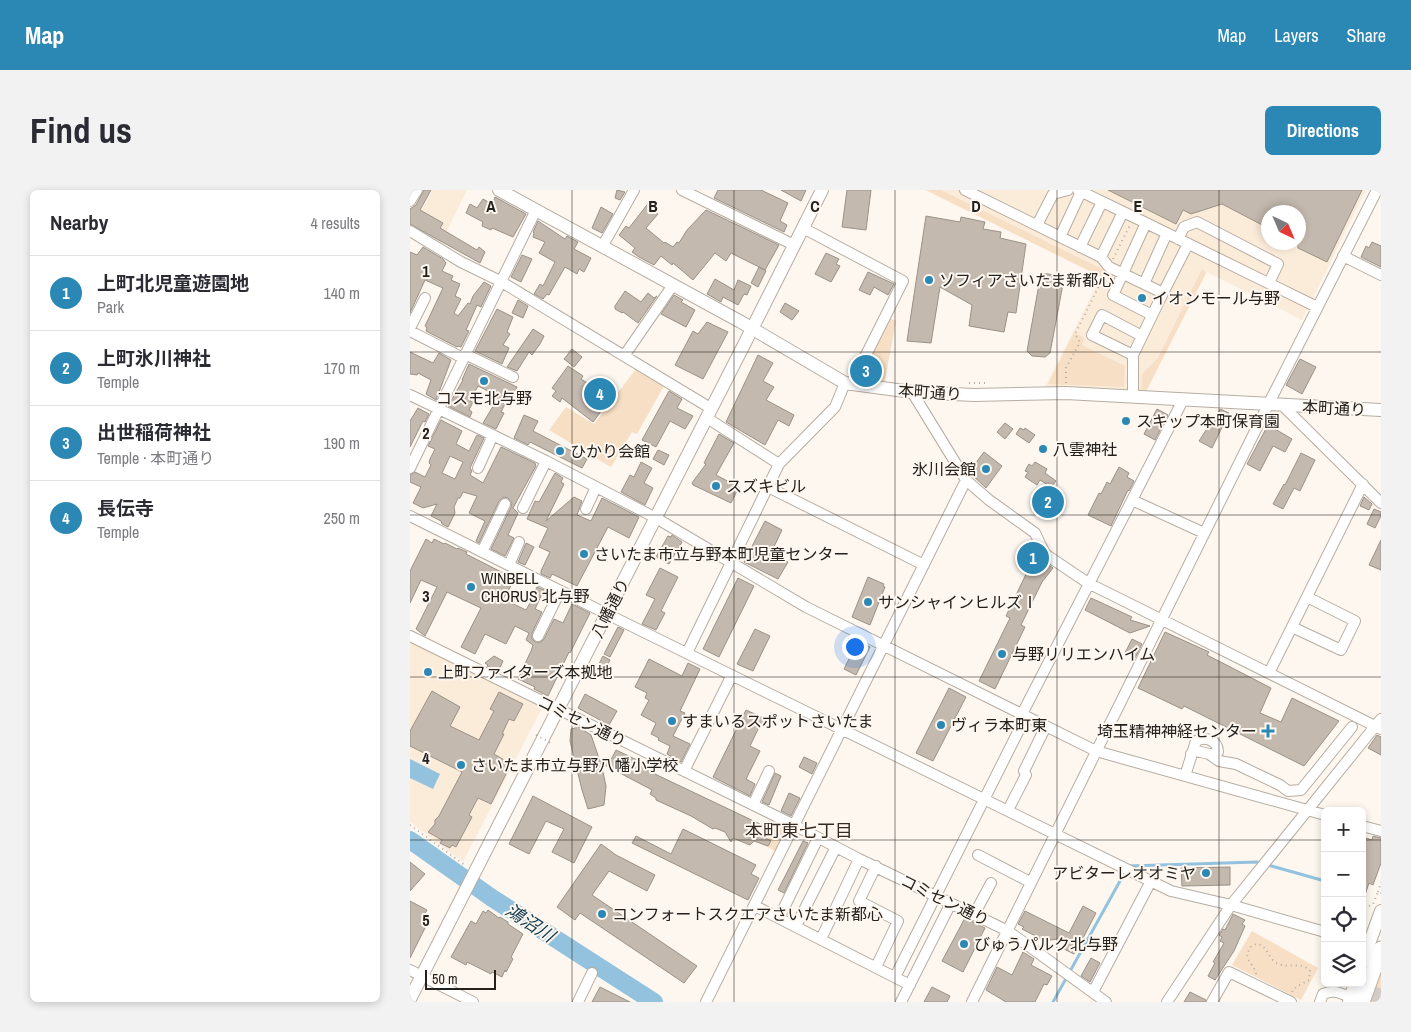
<!DOCTYPE html>
<html lang="en">
<head>
<meta charset="utf-8">
<style>
	body { margin:0; font-family:"Archivo Narrow","Noto Sans JP",sans-serif; background:#f2f2f3; color:#2b2b33 }
	.controls { position:absolute; right:15px; bottom:15px; display:grid; overflow:hidden; border-radius:8px; box-shadow:0 2px 8px #0003 }
	.controls button { width:45px; height:45px; display:grid; place-items:center; padding:0; border:0; border-bottom:1px solid #e1e1e2; background:#fff; color:#2b2b33; font:25px sans-serif }
	.compass { position:absolute; left:851px; top:15px; width:45px; height:45px; border-radius:50%; background:#fff; box-shadow:0 2px 8px #0003; rotate:136deg }
	.scale { position:absolute; left:15px; bottom:12px; width:71px; box-sizing:border-box; padding-left:5px; border:2px solid #24201c; border-top:0; font-size:14px; line-height:18px; white-space:nowrap; color:#24201c; -webkit-text-stroke:4px #fdf7f0; paint-order:stroke }
	.you { position:absolute; left:444px; top:456px; width:18px; height:18px; margin:-12px; border:4px solid #fff; border-radius:50%; background:#1a73e8; box-shadow:0 0 0 8px #1a73e833 }
	.badge { display:grid; place-items:center; width:32px; height:32px; border-radius:50%; background:#2b88b4; color:#fff; font-size:16px; font-weight:700 }
	.pin { position:absolute; translate:-50% -50%; border:2px solid #fff; box-shadow:0 1px 5px #0006 }
	.list { margin:0; padding:0; list-style:none }
	h2 { display:flex; justify-content:space-between; align-items:center; height:65px; margin:0; padding:0 20px; font-size:21px }
	h2 small { font-size:16px; font-weight:400; color:#7c7c81 }
	.list li { display:grid; grid-template-columns:32px 1fr auto; gap:15px; align-items:center; box-sizing:border-box; height:75px; padding:0 20px; border-top:1px solid #e1e1e2 }
	.list b { display:block; font-size:19px; white-space:nowrap }
	.list p { margin:0; font-size:16px; white-space:nowrap; color:#7c7c81 }
	.list em { font-size:16px; font-style:normal; color:#7c7c81 }
	.icon { flex:none; width:28px; height:28px; fill:none; stroke:currentColor; stroke-width:2; stroke-linecap:round; stroke-linejoin:round }
	.map { position:relative; flex:none; width:971px; height:812px; overflow:hidden; border-radius:8px }
	header { display:flex; align-items:center; gap:30px; box-sizing:border-box; height:70px; padding:0 25px; background:#2b88b4; color:#fff }
	header strong { font-size:24px }
	nav { display:flex; gap:28px; margin-inline-start:auto; font-size:18px }
	.intro { display:flex; align-items:center; justify-content:space-between; box-sizing:border-box; height:120px; padding:0 30px }
	h1 { margin:0; font-size:35px }
	.button { padding:12px 22px; border-radius:8px; background:#2b88b4; color:#fff; font-size:18px; font-weight:700 }
	main { display:flex; gap:30px; padding:0 30px }
	aside { flex:1; background:#fff; border-radius:8px; box-shadow:0 2px 8px #0003 }
	.map>svg:first-child { display:block }
</style>
</head>
<body>
<header>
<strong>Map</strong>
<nav><a>Map</a><a>Layers</a><a>Share</a></nav>
</header>
<div class="intro"><h1>Find us</h1><a class="button">Directions</a></div>
<main>
<aside>
<h2>Nearby<small>4 results</small></h2>
<ul class="list">
<li><span class="badge">1</span><div><b>上町北児童遊園地</b><p>Park</p></div><em>140 m</em></li>
<li><span class="badge">2</span><div><b>上町氷川神社</b><p>Temple</p></div><em>170 m</em></li>
<li><span class="badge">3</span><div><b>出世稲荷神社</b><p>Temple · 本町通り</p></div><em>190 m</em></li>
<li><span class="badge">4</span><div><b>長伝寺</b><p>Temple</p></div><em>250 m</em></li>
</ul>
</aside>
<div class="map">
<svg width="971" height="812" viewBox="0 0 971 812">
	<rect width="100%" height="100%" fill="#fdf7f0"/>
	<path fill="#fbebd9" fill-rule="evenodd" d="M23 0H57L30 55 1 38Z
		M515 0H956L892 130 797 82 736 202 635 197 691 87ZM858 22H888V52H858Z
		M0 452 132 518 53 672 0 632Z"/>
	<path fill="#f7dfc5" d="M516 0H531L694 80 692 87Z
		M792 79 796 83 736 201H731L732 184 748 168Z
		M477 127 486 131 474 195 456 192 465 169 458 165Z
		M664 143 674 148 672 155 715 176 714 197 638 194Z
		M226 179 254 196 227 244 222 242 201 277 139 240 156 217 184 234Z
		M625 356 630 363 623 376 616 373Z
		M360 629 379 639 367 662 348 652Z
		M842 741 908 778 891 810 822 775Z
		M971 776V812H959Z"/>
	<path fill="#92c2dd" d="M0 569 30 584 23 599 0 588Z"/>
	<g fill="none" stroke-linecap="round" stroke-linejoin="round">
		<path stroke="#92c2dd" stroke-width="3" d="M718 676 847 672 915 691
			M643 812 715 682"/>
		<path stroke="#92c2dd" stroke-width="18" d="M0 650 82 708 244 812"/>
	</g>
	<path fill="#c4b9ae" stroke="#9b9186" fill-rule="evenodd" d="M14 0H21L10 20 33 33 30 38 67 60 69 57 75 62 70 73 0 34V19L6 15Z
		M207 0 215 2 210 10 205 8Z
		M308 0H351L378 13 370 31 377 35 374 42 304 8Z
		M371 0H396L391 11Z
		M437 0H461L456 40 432 37Z
		M698 0H952L917 72 888 58V22H858V38L812 14 781 24 773 20 766 34Z
		M85 7 116 24 103 47 82 38 81 40 72 36 73 32 56 23 60 14 67 18 73 9 82 14Z
		M240 11 247 17 243 20 248 24 236 38 254 53 255 52 263 57 267 52 269 53 277 40 296 20 369 55 355 80 321 63 316 71 305 63 283 90 263 73 262 75 251 66 244 75 229 67 222 62 225 58 209 45 216 36 219 38Z
		M191 17 203 24 192 43 182 38Z
		M516 26 550 32 551 27 575 32 573 39 591 42 590 48 616 54 606 123 598 122 594 142 559 136 562 115 530 97 521 153 497 151Z
		M128 31 155 49 157 46 168 52 164 59 181 68 174 82 169 79 167 84 155 77 139 105 137 104 133 109 124 104 130 94 133 96 145 72 129 63 135 52 123 47 124 43 123 42Z
		M962 52 971 56V77L951 67 956 56 959 58Z
		M13 57 33 69 36 73 32 81 43 86 41 90 50 94 45 106 51 109 44 123 48 126 58 113 60 114 63 106 74 92 81 96 71 117 67 115 56 140 59 141 51 157 48 156 47 157 16 141 17 138 15 136 33 98 15 90 0 123V62L7 65Z
		M416 63 429 69 426 74 430 76 421 92 405 84Z
		M112 65 122 69 111 92 101 87Z
		M349 77 356 81 348 97 341 93Z
		M458 82 484 94 478 105 464 97 460 105 449 100Z
		M631 83 651 86 653 94 640 163 635 167 622 166 617 161Z
		M305 89 324 100 328 90 341 96 337 105 334 104 328 115 313 107 311 112 297 104Z
		M215 101 231 112 238 103 244 108 247 106 228 133 213 122 212 123 205 119V116Z
		M264 105 273 110 271 112 285 120 276 137 251 124Z
		M108 110 118 116 113 128 102 123Z
		M375 113 389 121 382 130 370 122Z
		M87 119 103 127 97 142 100 144 93 155 99 158 92 174 65 161Z
		M297 132 318 142 293 189 265 175 283 141 288 144Z
		M123 139 134 146 130 154 122 165 119 162 107 181 97 177Z
		M162 159 172 167 164 177 154 169Z
		M0 162 23 173 29 163 41 170 26 210 16 204 21 190 8 183 7 185 0 184Z
		M348 165 363 173 353 191 364 197 356 210 384 225 379 236 368 230 355 255 316 232Z
		M890 169 906 177 892 204 876 195Z
		M59 174 107 197 101 210 98 208 91 222 94 223 86 239 73 233 88 208 85 207 86 205 68 196 60 211 63 212 59 220 62 222 60 227 38 216 53 190H52Z
		M158 176 173 186 171 189 201 208 183 232 152 208 150 212 142 206 146 201 142 198Z
		M259 201 272 209 267 218 283 226 275 239 260 231 246 257 232 250Z
		M8 218 19 224 15 232 13 231 0 257V231Z
		M747 219 758 225 745 250 734 244Z
		M810 219 819 223 802 258 789 251 802 231 804 232Z
		M114 225 128 231 123 241 177 269 172 278 120 252 118 255 104 248Z
		M31 230 52 241 46 254 59 261 67 245 74 248 60 278 62 281 60 285 73 293 91 257 125 273 126 276 103 318 108 323 98 345 104 348 95 366 81 359 101 317 102 313 98 308 94 307 89 311 69 353 66 351 75 331 59 323 67 306 53 302 50 308H48L44 317 45 323 38 337 32 334 31 331 21 326 27 314 13 318 3 313 11 297 0 292V285L5 282 15 287 21 275 19 273 20 269 25 259 18 256ZM40 266 53 272 45 289 32 283Z
		M595 233 603 239 595 249 587 242Z
		M858 235 882 249 875 262 863 256 850 281 837 274Z
		M610 238 614 240 615 238 625 245 619 253 606 244Z
		M309 244 324 253 306 285 329 297 321 313 283 295 282 293 296 274 294 273Z
		M248 260 259 265 254 275 243 269Z
		M574 262 592 276 576 298 559 282Z
		M891 263 905 270 890 301 884 298 873 319 863 314 874 294 875 295Z
		M231 272 242 278 234 293 243 298 235 315 211 302 220 285 224 287Z
		M625 272 637 279 635 283 646 291 641 297 630 290 627 295 615 287 618 282 615 281 619 274 622 276Z
		M709 277 719 283 717 287 724 291 719 301 718 300 701 336 678 325 689 303 691 304 697 292 700 294Z
		M145 283 153 288 151 292 154 294 136 331 164 307 172 311 167 325 181 331 192 308 229 327 219 348 198 337 167 396 142 384 140 388 131 384V381L140 362 129 357 138 338 117 329 125 311 129 312Z
		M954 307 962 314 959 320 950 316Z
		M964 319 971 322V326L965 338 957 334Z
		M355 331 372 340 361 363 378 372 368 389 334 372Z
		M262 345 272 352 259 374 246 367 258 346 261 347Z
		M16 349 22 353 24 349 34 354 35 353 47 359 48 358 57 362 56 364 105 389 93 409 116 420 123 408 122 407 127 397 134 400 125 419 132 422 122 443V449L125 452H131L134 449 144 429 153 433 162 414 180 423 160 463 159 462 138 506 124 499 125 497 108 489 121 461 123 455 116 450 119 443 105 436 96 454 75 444 65 464 51 457 71 418 37 402 15 446 6 439 27 397 11 390 0 413V381Z
		M971 350V380L959 375Z
		M116 353 124 357 115 375 108 372Z
		M633 371 643 378 632 392 611 435 615 437 585 499 569 491 600 428 596 426 618 380 624 383Z
		M250 378 268 387 251 421 255 423 246 440 232 434 245 409 236 405Z
		M458 387 474 394 473 396 475 397 460 435 442 427Z
		M328 388 344 396 309 467 293 459Z
		M681 408 722 427 720 430 740 436 720 443 675 420Z
		M208 437 214 440 200 467 194 464Z
		M345 439 360 446 343 481 327 474Z
		M755 442 799 462 797 465 861 498 850 523 871 532 882 508 929 531 894 576 774 516 772 519 728 498Z
		M722 449 732 454 725 468 715 463Z
		M448 451 460 457 446 485 434 479Z
		M84 466 93 471 88 482 77 476 78 475 75 473Z
		M193 466 200 470 196 478 189 474Z
		M239 469 272 486 278 473 290 479 270 521 275 523 263 546 280 554 271 572 257 564 260 556 248 550 249 548 241 544 246 533 231 525 239 510 235 508 237 503 225 497Z
		M539 498 556 507 523 571 506 563Z
		M22 501 50 517 40 536 69 550 84 521 80 519 89 502 113 514 104 531 99 529 92 544H94L84 564 101 574 81 614 68 608 59 625 62 627 46 657 42 655 40 658 30 653 32 650 18 642 25 634V630L29 626 52 582 0 556V541Z
		M175 504 207 521 199 535 168 518Z
		M336 520 358 530 354 537 350 535 340 556 350 561 336 589 345 594 340 606 303 587Z
		M169 537 181 545 190 571 202 568 206 560 227 570 226 573 247 585 350 634 346 643 361 651 358 656 344 651 340 655 335 653 323 648 321 652 315 642 305 638 303 639 281 626 246 610V608L240 604 242 600 191 573 196 596 194 615 178 619 172 600 160 551 161 539Z
		M967 545 971 547V565L958 558Z
		M394 567 407 573 402 584 389 577Z
		M365 583 371 586 359 615 352 612Z
		M379 603 390 608 381 626 371 621Z
		M123 606 182 637 164 673 142 662 154 639 136 631 119 664 99 654Z
		M273 639 346 675 341 684 349 688 338 710 222 653 226 646 261 664Z
		M963 646 971 648V673L963 695 959 693 954 708H952V659L956 648 962 650Z
		M393 651 398 653 374 703 368 700Z
		M191 654 206 665 245 685 237 701 199 681 182 705 287 776 274 793 170 723 165 730 147 717Z
		M0 672 15 684 0 701Z
		M820 677V695L772 696 771 678Z
		M0 711 17 720 13 727 19 730 0 768Z
		M673 716 686 723 672 750 673 751 669 760 666 759 664 764 652 758 657 748 640 750 634 747 633 750 612 739 614 737 608 734 615 721 659 743Z
		M78 720 89 728 90 727 98 732V734L113 744 101 767 103 769 96 782 95 780 92 787 82 782 81 784 57 772 56 775 41 767 61 731 66 734 73 721 76 723Z
		M823 724 835 730 832 734 835 736 824 761 805 790 798 786 805 773 803 772 814 753 810 751 812 747 809 745 813 739 815 740Z
		M555 728 575 738 553 782 532 771Z
		M613 762 624 769 621 775 642 786 637 795 634 794 625 812H596L576 800 587 777 602 785Z
		M681 768 690 773 680 792 671 786Z
		M190 797 220 812H182Z
		M522 797 540 806 537 812H514Z
		M780 802 796 810 795 812H774Z"/>
	<g fill="none" stroke-linecap="round" stroke-linejoin="round">
		<path stroke="#d2ccc6" stroke-width="15" stroke-dasharray="15 8" stroke-linecap="butt" d="M964 812 971 792"/>
		<g stroke="#b7ada2" stroke-width="12">
			<path id="minor" d="M272 0 384 55
				M555 0 691 67 699 77 753 103 723 165V207
				M668 0 736 33
				M0 11 7 0
				M627 35 643 4 658 0
				M393 38 493 91 441 195
				M0 41 51 72 90 91 302 219
				M650 47 671 2
				M768 49 774 37 787 32 868 74 859 93
				M192 57 224 0
				M670 57 692 12
				M933 66 971 85
				M691 67 713 22
				M734 94 757 43
				M753 103 778 54
				M742 125 703 105 736 33 907 117
				M0 138 15 108
				M0 141 53 168
				M55 164 103 187
				M723 165 682 145 692 125 732 146
				M214 166 263 95
				M502 202 556 290 579 310 625 343 635 364 678 393 971 539
				M0 205 136 271 246 328 396 417 686 561 915 625
				M873 216 971 313
				M297 228 369 274
				M0 278 126 20
				M68 278 83 245
				M358 297 514 375
				M722 310 773 210
				M113 318 136 271
				M176 319 186 297
				M0 326 197 424 761 701 821 715 915 742
				M72 362 95 314
				M99 375 109 352
				M882 437 931 460 945 431 897 407
				M0 446 384 635 449 669 598 741 696 812
				M128 446 150 401
				M277 463 369 274 425 217 435 193
				M859 483 953 294
				M612 524 722 310 794 343
				M799 564 809 571 826 574 870 595 878 601 891 600 942 537
				M274 581 322 485
				M614 581 636 536
				M775 586 786 551C795 546 808 550 808 562L804 565 786 561 781 564
				M343 615 359 581
				M598 620 616 585
				M952 636 971 641
				M568 665 620 692
				M345 716 500 795
				M564 725 581 693
				M369 728 408 648
				M386 736 426 657
				M411 749 449 669
				M466 777 488 731 449 711 466 676
				M0 780 63 812
				M485 787 616 526
				M683 802 741 691
				M168 812 182 783
				M296 812 556 290
				M491 812 541 713
				M562 812 858 215 967 0
				M757 812 821 715 971 529
				M802 812 819 782 881 812
				M910 812 913 804C924 799 930 803 940 807"/>
		</g>
		<g stroke="#b7ada2" stroke-width="14">
			<path id="major" d="M89 0 331 132 435 193 502 202 564 205 656 203 971 220
				M952 773 971 721
				M0 809 342 139 412 0
				M939 812 945 793"/>
		</g>
		<g stroke="#b7ada2" stroke-width="17">
			<path id="highway" d="M952 812 971 759"/>
		</g>
		<path stroke="#b1aca6" stroke-width="2" stroke-dasharray="1 4" stroke-linecap="butt" d="M703 69 720 35
			M559 193H577
			M656 193V178L669 154V150L665 144 694 86
			M0 635 56 676
			M968 702 971 692
			M959 716 963 714 968 702 971 703
			M846 784C845 776 837 772 837 764L841 756C856 749 856 765 865 772 876 780 890 770 900 781L899 790 886 797 882 802"/>
		<use href="#minor" stroke="#fff" stroke-width="10"/>
		<use href="#major" stroke="#fff" stroke-width="12"/>
		<use href="#highway" stroke="#fff" stroke-width="15"/>
		<path stroke="#b1aca6" stroke-width="2" stroke-dasharray="1 4" stroke-linecap="butt" d="M126 545 141 553"/>
	</g>
	<path fill="none" stroke="#24201c" stroke-width="1" stroke-opacity="0.55" d="M162 0V812M324 0V812M485 0V812M647 0V812M809 0V812M0 162H971M0 325H971M0 487H971M0 650H915M952 650H971"/>
	<g fill="#2b88b4" stroke="#fdf7f0" stroke-width="2">
		<circle cx="519" cy="90" r="5"/>
		<circle cx="732" cy="108" r="5"/>
		<circle cx="74" cy="191" r="5"/>
		<circle cx="716" cy="231" r="5"/>
		<circle cx="633" cy="259" r="5"/>
		<circle cx="150" cy="261" r="5"/>
		<circle cx="576" cy="279" r="5"/>
		<circle cx="306" cy="296" r="5"/>
		<circle cx="174" cy="364" r="5"/>
		<circle cx="61" cy="397" r="5"/>
		<circle cx="458" cy="412" r="5"/>
		<circle cx="592" cy="464" r="5"/>
		<circle cx="18" cy="482" r="5"/>
		<circle cx="262" cy="531" r="5"/>
		<circle cx="531" cy="535" r="5"/>
		<path d="M855.5 533.5h5v5h5v5h-5v5h-5v-5h-5v-5h5z"/>
		<circle cx="51" cy="575" r="5"/>
		<circle cx="796" cy="683" r="5"/>
		<circle cx="192" cy="724" r="5"/>
		<circle cx="554" cy="754" r="5"/>
	</g>
	<g text-anchor="middle" stroke-width="4" stroke-linejoin="round" paint-order="stroke">
		<g font-size="16" fill="#24201c" stroke="#fdf7f0" text-anchor="start">
			<text x="529" y="96">ソフィアさいたま新都心</text>
			<text x="742" y="114">イオンモール与野</text>
			<text x="74" y="214" text-anchor="middle">コスモ北与野</text>
			<text x="726" y="237">スキップ本町保育園</text>
			<text x="643" y="265">八雲神社</text>
			<text x="160" y="267">ひかり会館</text>
			<text x="566" y="285" text-anchor="end">氷川会館</text>
			<text x="316" y="302">スズキビル</text>
			<text x="184" y="370">さいたま市立与野本町児童センター</text>
			<text x="71" y="394">WINBELL<tspan x="71" dy="18">CHORUS 北与野</tspan></text>
			<text x="468" y="418">サンシャインヒルズⅠ</text>
			<text x="602" y="470">与野リリエンハイム</text>
			<text x="28" y="488">上町ファイターズ本拠地</text>
			<text x="272" y="537">すまいるスポットさいたま</text>
			<text x="541" y="541">ヴィラ本町東</text>
			<text x="847" y="547" text-anchor="end">埼玉精神神経センター</text>
			<text x="61" y="581">さいたま市立与野八幡小学校</text>
			<text x="786" y="689" text-anchor="end">アビターレオオミヤ</text>
			<text x="202" y="730">コンフォートスクエアさいたま新都心</text>
			<text x="564" y="760">びゅうパルク北与野</text>
		</g>
		<g font-size="16" fill="#24201c" stroke="#fdf7f0">
			<text transform="translate(520 202) rotate(4)" y="6">本町通り</text>
			<text transform="translate(924 218) rotate(3)" y="6">本町通り</text>
			<text transform="translate(200 418) rotate(-63)" y="6">八幡通り</text>
			<text transform="translate(172 531) rotate(26)" y="6">コミセン通り</text>
			<text transform="translate(535 710) rotate(26)" y="6">コミセン通り</text>
		</g>
		<g font-size="18" fill="#332b22" stroke="#fdf7f0">
			<text x="389" y="647">本町東七丁目</text>
		</g>
		<g font-size="18" font-style="italic" fill="#133b4f" stroke="#fdf7f0">
			<text transform="translate(120 733) rotate(33)" y="6">鴻沼川</text>
		</g>
	</g>
	<g font-size="16" text-anchor="middle" font-weight="bold" fill="#24201c" stroke="#fdf7f0" stroke-width="4" stroke-linejoin="round" paint-order="stroke">
		<text x="81" y="22">A</text>
		<text x="243" y="22">B</text>
		<text x="405" y="22">C</text>
		<text x="566" y="22">D</text>
		<text x="728" y="22">E</text>
		<text x="16" y="87">1</text>
		<text x="16" y="249">2</text>
		<text x="16" y="412">3</text>
		<text x="16" y="574">4</text>
		<text x="16" y="736">5</text>
	</g>
</svg>
<div class="controls">
<button>+</button>
<button>−</button>
<button><svg class="icon" aria-label="locate" viewBox="0 0 24 24"><circle cx="12" cy="12" r="6"/><path d="M12 2v4M12 18v4M2 12h4M18 12h4"/></svg></button>
<button><svg class="icon" aria-label="layers" viewBox="0 0 24 24"><path d="M12 4l9 5-9 5-9-5zM3 14l9 5 9-5"/></svg></button>
</div>
<svg class="compass" viewBox="-18 -18 36 36"><path d="M0-13l5 13h-10z" fill="#e53935"/><path d="M0 13l5-13h-10z" fill="#7c7c81"/></svg>
<div class="scale">50 m</div>
<div class="you"></div>
<div class="pin badge" style="left:623px;top:368px">1</div>
<div class="pin badge" style="left:638px;top:312px">2</div>
<div class="pin badge" style="left:456px;top:181px">3</div>
<div class="pin badge" style="left:190px;top:204px">4</div>
</div>
</main>
</body>
</html>
